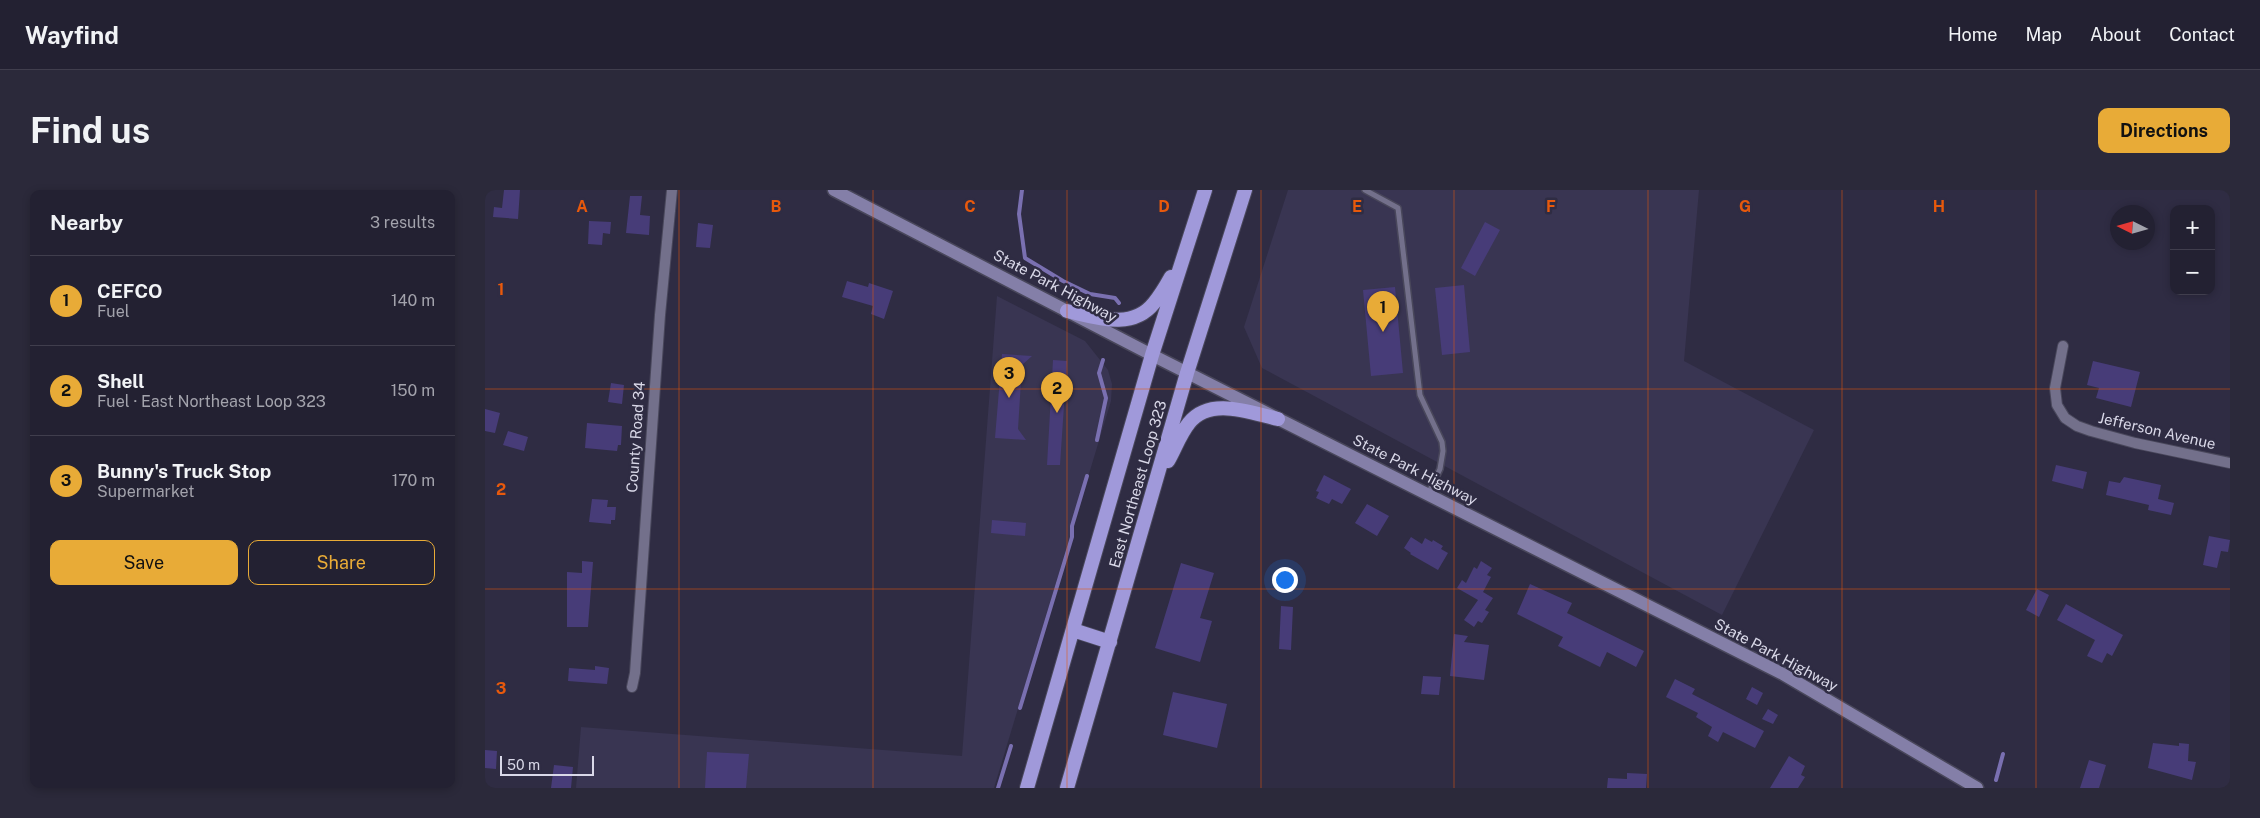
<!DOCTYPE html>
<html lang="en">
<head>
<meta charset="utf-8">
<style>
	body { margin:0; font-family:"Public Sans",sans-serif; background:#2b293a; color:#f1f3f6 }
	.controls { position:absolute; right:15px; top:15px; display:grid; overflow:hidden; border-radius:10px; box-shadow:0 2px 8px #0003 }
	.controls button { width:45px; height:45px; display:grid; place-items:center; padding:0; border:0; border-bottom:1px solid #403e4d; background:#232132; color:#f1f3f6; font:25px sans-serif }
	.compass { position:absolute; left:1625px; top:15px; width:45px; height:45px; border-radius:50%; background:#232132; box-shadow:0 2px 8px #0003; rotate:275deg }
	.scale { position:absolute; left:15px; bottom:12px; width:94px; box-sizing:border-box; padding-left:5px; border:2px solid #d9d8e8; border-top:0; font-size:14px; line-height:18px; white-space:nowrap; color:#d9d8e8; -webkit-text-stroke:4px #2f2c43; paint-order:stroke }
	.you { position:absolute; left:799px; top:389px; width:18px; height:18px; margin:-12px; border:4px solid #fff; border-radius:50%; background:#1a73e8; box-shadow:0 0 0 8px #1a73e833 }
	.badge { display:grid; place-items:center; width:32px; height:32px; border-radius:50%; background:#e8ab37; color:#111; font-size:16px; font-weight:700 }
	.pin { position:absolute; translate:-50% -41px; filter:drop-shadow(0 1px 2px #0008) }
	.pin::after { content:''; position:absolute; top:26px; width:18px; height:15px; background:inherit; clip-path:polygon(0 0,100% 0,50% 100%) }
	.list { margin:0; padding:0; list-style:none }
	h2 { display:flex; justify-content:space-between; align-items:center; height:65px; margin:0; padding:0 20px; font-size:21px }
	h2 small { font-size:16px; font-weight:400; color:#a3a3ac }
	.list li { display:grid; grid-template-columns:32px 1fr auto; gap:15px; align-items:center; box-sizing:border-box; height:90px; padding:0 20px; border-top:1px solid #403e4d }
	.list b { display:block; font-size:19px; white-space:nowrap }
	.list p { margin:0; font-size:16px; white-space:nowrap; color:#a3a3ac }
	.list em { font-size:16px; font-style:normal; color:#a3a3ac }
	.actions { display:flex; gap:10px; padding:15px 20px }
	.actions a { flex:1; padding:11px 0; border:1px solid #e8ab37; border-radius:10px; text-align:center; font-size:18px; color:#e8ab37 }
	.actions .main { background:#e8ab37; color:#111 }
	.map { position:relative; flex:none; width:1745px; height:598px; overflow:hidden; border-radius:10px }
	header { display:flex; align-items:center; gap:30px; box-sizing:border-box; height:70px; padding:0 25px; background:#232132; border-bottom:1px solid #403e4d }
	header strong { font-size:24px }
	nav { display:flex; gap:28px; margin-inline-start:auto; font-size:18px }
	.intro { display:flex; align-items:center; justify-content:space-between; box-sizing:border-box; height:120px; padding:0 30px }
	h1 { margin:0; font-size:35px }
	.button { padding:12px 22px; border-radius:10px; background:#e8ab37; color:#111; font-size:18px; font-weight:700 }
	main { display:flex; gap:30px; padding:0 30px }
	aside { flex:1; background:#232132; border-radius:10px; box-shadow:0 2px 8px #0003 }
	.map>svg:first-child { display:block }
</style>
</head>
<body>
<header>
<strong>Wayfind</strong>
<nav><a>Home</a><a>Map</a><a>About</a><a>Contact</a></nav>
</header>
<div class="intro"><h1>Find us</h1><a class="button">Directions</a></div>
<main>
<aside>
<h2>Nearby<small>3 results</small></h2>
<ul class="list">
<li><span class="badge">1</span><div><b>CEFCO</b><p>Fuel</p></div><em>140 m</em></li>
<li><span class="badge">2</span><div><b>Shell</b><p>Fuel · East Northeast Loop 323</p></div><em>150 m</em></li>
<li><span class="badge">3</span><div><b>Bunny's Truck Stop</b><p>Supermarket</p></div><em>170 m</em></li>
</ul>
<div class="actions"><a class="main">Save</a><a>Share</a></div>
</aside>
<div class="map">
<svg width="1745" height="598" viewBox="0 0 1745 598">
	<rect width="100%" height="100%" fill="#2f2c43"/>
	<path fill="#393552" d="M803 0H1214L1199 171 1329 240 1237 425 777 178 759 137Z
		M512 106 600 151 623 180 627 194 626 211 509 598H91L96 537 477 566Z"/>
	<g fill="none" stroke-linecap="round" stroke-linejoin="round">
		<path stroke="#7a70b1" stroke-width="4" d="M537 0 534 24 540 68 578 91 605 104 630 108 634 113
			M612 250 621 208 614 183 618 170
			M535 518 587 347V336L602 286
			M1511 590 1518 564
			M513 598 526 556"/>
	</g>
	<path fill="#473c78" d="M19 0H35L33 29 8 27 9 17 17 18Z
		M145 6H157L155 25 165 26 164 45 141 43Z
		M104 31 126 32 125 44 118 43 117 55 103 54Z
		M1000 32 1015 40 990 86 976 78Z
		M213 33 228 35 225 58 211 57Z
		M362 91 383 97 384 93 408 101 399 129 386 124 388 116 357 107Z
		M979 95 985 162 957 165 950 98Z
		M910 97 918 183 886 186 878 100Z
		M517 164 547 166 537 175 533 239 541 250 510 248Z
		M568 170 582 171 575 275H562Z
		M1608 171 1655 182 1646 217 1611 208 1614 198 1602 195Z
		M126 193 139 195 137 214 123 212Z
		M0 219 15 223 10 243 0 241Z
		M102 233 137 236 136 255H133L132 261 100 258Z
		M23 241 43 247 39 261 18 255Z
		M1571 275 1602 282 1598 299 1567 291Z
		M839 285 866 299 857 314 847 309 844 314 831 308 834 302 831 301Z
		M1639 287 1676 295 1673 309 1689 313 1686 325 1663 320 1664 315 1621 305 1624 291 1635 293Z
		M107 309 123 310 122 317H131L130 330H126V334L104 332Z
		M882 314 904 326 892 346 870 333Z
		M507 330 541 333 540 346 506 343Z
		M1724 346 1745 350 1743 362 1736 361 1732 378 1718 375Z
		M926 347 937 354 940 348 947 352 948 350 958 356 956 359 963 363 953 380 925 364 926 363 919 358Z
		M97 371 108 372 103 437H82V382L97 383Z
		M996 371 1007 378 1002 385 1006 387 998 402 1008 408 1000 420 1004 422 997 433 993 431 989 437 979 430 993 410 972 398 977 390 981 393 989 377 992 379Z
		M696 373 729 383 715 428 727 431 715 472 670 458Z
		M1045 394 1087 413 1082 423 1159 461 1151 477 1122 462 1115 477 1073 456 1078 447 1032 424Z
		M1552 399 1564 405 1554 427 1541 420Z
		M1581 414 1638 445 1627 466 1622 463 1617 473 1602 466 1610 450 1572 430Z
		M796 416 808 417 806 460 794 459Z
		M969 444 983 446 979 452 1004 455 999 490 965 486Z
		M110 476 124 478 122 494 83 491 84 478 110 480Z
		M938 486 956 487 954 505 936 504Z
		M1190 489 1210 499 1207 504 1279 541 1270 558 1238 542 1233 552 1223 546 1227 537 1211 527 1213 523 1181 507Z
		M1267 497 1278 503 1272 515 1261 509Z
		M688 502 742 514 732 558 678 545Z
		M1283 519 1293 525 1288 534 1277 529Z
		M1668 553 1694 556V553L1704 554 1703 571 1711 572 1707 590 1663 578Z
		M0 560 12 561 11 579 0 578Z
		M222 562 264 564 261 598H220Z
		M1304 566 1320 576 1316 585 1320 587 1313 598H1285Z
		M1604 570 1621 575 1614 598H1595Z
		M69 575 88 577 86 598H66Z
		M1142 583 1162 584 1161 598H1122L1123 588 1142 589Z"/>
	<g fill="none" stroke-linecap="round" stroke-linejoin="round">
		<g stroke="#49475b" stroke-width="8">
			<path id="service" d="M880 0 913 18 935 205 957 252 958 261 955 279 943 304"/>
		</g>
		<g stroke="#49475b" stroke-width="12">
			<path id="minor" d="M1578 156 1570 198 1572 215 1580 228 1592 236 1606 241 1650 253 1745 273
				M147 497 150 483 175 125 187 0"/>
		</g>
		<g stroke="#49475b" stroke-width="15">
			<path id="secondary" d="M349 0 667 165 1298 484 1492 598"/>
		</g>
		<g stroke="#49475b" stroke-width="16">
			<path id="trunk" d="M582 121C610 127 647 141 669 113 676 105 681 96 686 87
				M683 271C690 259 695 244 704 233 725 206 766 223 793 229
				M588 440 625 452
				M542 598 667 165 720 0
				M582 598 702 183 760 0"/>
		</g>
		<use href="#service" stroke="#73708b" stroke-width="5"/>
		<use href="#minor" stroke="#73708b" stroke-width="10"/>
		<use href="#secondary" stroke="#847fa8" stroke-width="12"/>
		<use href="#trunk" stroke="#a099da" stroke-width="14"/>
	</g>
	<path fill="none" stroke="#e8590c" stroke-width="1" stroke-opacity="0.55" d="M194 0V598M388 0V598M582 0V598M776 0V598M969 0V598M1163 0V598M1357 0V598M1551 0V598M0 199H1745M0 399H1745"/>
	<g text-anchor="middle" stroke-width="5" stroke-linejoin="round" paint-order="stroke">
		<g font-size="15" fill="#d9d8e8" stroke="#2f2c43">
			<text transform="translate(570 96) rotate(28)" y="5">State Park Highway</text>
			<text transform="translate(1672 241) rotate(13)" y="5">Jefferson Avenue</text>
			<text transform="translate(151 247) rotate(-86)" y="5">County Road 34</text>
			<text transform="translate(930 280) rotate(27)" y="5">State Park Highway</text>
			<text transform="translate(653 294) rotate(-74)" y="5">East Northeast Loop 323</text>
			<text transform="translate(1291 465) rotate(28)" y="5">State Park Highway</text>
		</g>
	</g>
	<g font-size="16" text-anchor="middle" font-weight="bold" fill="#e8590c" stroke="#2f2c43" stroke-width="5" stroke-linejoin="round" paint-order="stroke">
		<text x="97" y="22">A</text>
		<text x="291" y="22">B</text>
		<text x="485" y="22">C</text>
		<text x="679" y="22">D</text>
		<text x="872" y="22">E</text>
		<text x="1066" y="22">F</text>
		<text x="1260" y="22">G</text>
		<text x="1454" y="22">H</text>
		<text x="16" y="105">1</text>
		<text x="16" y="305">2</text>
		<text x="16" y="504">3</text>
	</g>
</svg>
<div class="controls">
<button>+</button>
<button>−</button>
</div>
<svg class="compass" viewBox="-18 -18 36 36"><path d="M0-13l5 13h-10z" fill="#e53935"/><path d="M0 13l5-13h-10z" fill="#a3a3ac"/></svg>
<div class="scale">50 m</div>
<div class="you"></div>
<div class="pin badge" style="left:898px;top:142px">1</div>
<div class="pin badge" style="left:572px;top:223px">2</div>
<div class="pin badge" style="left:524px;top:208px">3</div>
</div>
</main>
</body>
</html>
